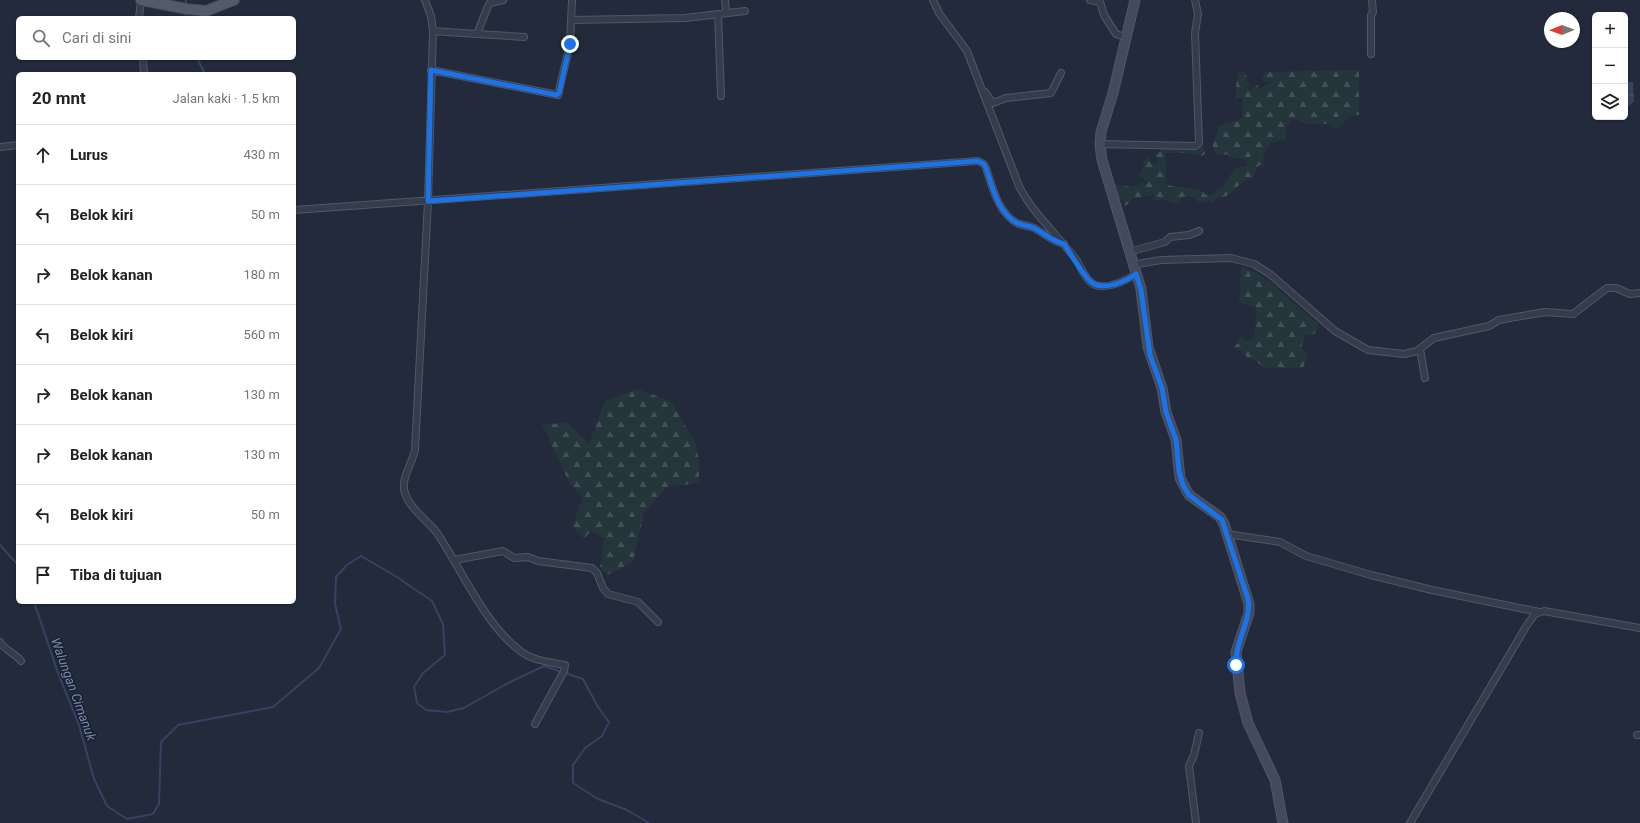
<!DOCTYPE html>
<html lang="id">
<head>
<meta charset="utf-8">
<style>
	body { margin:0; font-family:Roboto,sans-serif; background:#f6f6f6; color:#222 }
	.controls { position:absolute; right:12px; top:12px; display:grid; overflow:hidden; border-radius:6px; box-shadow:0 1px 3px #0004 }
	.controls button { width:36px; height:36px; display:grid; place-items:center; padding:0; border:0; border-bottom:1px solid #e0e0e0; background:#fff; color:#222; font:20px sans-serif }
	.compass { position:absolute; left:1544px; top:12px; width:36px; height:36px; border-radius:50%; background:#fff; box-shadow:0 1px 3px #0004; rotate:269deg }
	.stop { position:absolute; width:12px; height:12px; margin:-9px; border:3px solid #1a73e8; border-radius:50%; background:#fff }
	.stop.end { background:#1a73e8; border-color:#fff; box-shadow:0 1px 4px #0008 }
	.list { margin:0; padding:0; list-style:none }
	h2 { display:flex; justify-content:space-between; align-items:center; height:52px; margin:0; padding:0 16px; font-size:17px }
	h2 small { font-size:13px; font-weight:400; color:#767676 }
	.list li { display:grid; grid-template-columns:26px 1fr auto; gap:12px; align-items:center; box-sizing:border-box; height:60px; padding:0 16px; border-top:1px solid #e0e0e0 }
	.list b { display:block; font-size:15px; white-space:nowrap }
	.list em { font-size:13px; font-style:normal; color:#767676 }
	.icon { flex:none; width:22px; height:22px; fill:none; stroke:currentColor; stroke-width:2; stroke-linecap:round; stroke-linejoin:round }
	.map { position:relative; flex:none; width:1640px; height:823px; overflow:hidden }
	.search { position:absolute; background:#fff; box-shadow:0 1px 3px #0004; left:16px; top:16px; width:280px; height:44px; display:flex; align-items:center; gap:10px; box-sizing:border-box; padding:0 14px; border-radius:6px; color:#767676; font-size:15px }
	.panel { position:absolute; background:#fff; box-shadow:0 1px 3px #0004; left:16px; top:72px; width:280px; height:532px; border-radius:6px }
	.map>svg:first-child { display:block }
</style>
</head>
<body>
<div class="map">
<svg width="1640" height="823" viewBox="0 0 1640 823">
	<defs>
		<pattern id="forest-firs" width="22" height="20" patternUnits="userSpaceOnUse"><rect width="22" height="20" fill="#24363c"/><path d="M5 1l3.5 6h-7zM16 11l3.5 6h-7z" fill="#415157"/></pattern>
		<pattern id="water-ripples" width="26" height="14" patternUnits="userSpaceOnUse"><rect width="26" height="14" fill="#354362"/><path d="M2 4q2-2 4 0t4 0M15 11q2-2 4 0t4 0" fill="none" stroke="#505c77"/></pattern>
	</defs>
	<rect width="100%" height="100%" fill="#222a3b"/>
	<path fill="url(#forest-firs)" d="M1359 70V115C1345 114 1345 126 1335 129L1329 124H1308L1292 118 1286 128V139L1271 143 1263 157 1264 167 1261 165 1258 166 1253 178C1236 180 1236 197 1217 198L1213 203 1208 200C1201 207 1197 199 1190 196L1181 197 1180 202 1177 205 1171 201 1168 202 1163 199 1154 201 1153 195 1131 199 1130 203 1125 206 1121 199 1115 197 1110 184 1132 187 1141 183 1148 184 1140 175 1145 160 1149 156 1151 163 1156 164 1158 162 1155 154 1160 151V146L1204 147 1205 154 1202 156 1185 153H1166V184C1178 190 1199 184 1206 195L1213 194 1223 186 1235 168 1246 166 1247 160 1229 157 1227 154 1221 156 1220 154 1217 155C1211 148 1212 144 1216 137 1218 135 1217 131 1218 127 1227 121 1235 124 1243 117L1242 100 1241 97 1235 99 1237 78 1240 77 1237 73 1244 72 1247 77 1246 80 1250 85 1246 88 1251 89 1258 85V89L1271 83 1262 80 1265 72Z
		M1243 267 1255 272 1274 285 1318 324 1317 332 1314 334 1305 335 1301 348 1308 355 1303 368H1264L1255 360 1248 358 1240 350 1233 348 1238 343 1239 335 1247 341 1252 340 1255 336 1256 307 1239 303 1241 268Z
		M637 389 671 401 696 444 699 461V483L667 487 644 513 633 562 607 575 600 567 604 538 591 531 584 539 572 526 583 498 570 484 542 424 568 423 589 444 605 401Z"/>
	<path fill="url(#water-ripples)" d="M1625 82H1633L1634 101 1625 110Z"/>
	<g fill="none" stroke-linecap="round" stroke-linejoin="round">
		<path stroke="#354362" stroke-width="2" d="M185 5 186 0
			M185 11 186 18
			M197 58 205 74
			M0 545 18 565
			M34 602 58 673 79 725 94 779 107 806 127 819 153 814 159 804 161 742 178 725 273 707 319 668 341 629 335 604 336 577 347 565 361 556 397 577 432 601 443 624 445 655 423 673 414 687 417 703 426 710 447 712 464 708 508 683 544 666 583 679 598 707 609 722 602 736 585 748 573 765V783L598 799 627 810 649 823"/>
		<g stroke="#515766" stroke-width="8">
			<path id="street" d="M425 0 431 16 433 31 428 201 415 450C412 464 400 480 405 493 410 509 427 520 437 533 462 570 484 623 519 650 532 661 550 662 565 665L564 671 535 724
				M725 0 726 13
				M933 0 939 13 967 51 1019 186C1033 214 1058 235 1077 261 1081 268 1087 282 1095 285 1108 289 1125 281 1136 274
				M1090 0 1100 2 1104 15 1116 34 1125 37
				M718 14 721 96
				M139 18 141 0
				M571 20 685 18 745 11
				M433 31 477 34 488 6 490 3 503 0
				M477 34 524 37
				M1371 54V15L1373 12 1372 0
				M143 58 144 74
				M431 70 558 95 570 44 572 0
				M985 92 993 103 1006 98 1051 93 1061 73
				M1100 144 1195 146 1199 143 1195 33 1198 14 1195 0
				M0 147 18 145
				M294 210 978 161 984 164 986 168C992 186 998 213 1017 223 1022 226 1028 225 1034 228 1045 234 1052 241 1064 244
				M1129 252 1165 242 1170 237 1189 235 1199 231
				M1132 265 1161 260 1231 258 1254 264 1270 274 1335 331 1368 350 1404 354 1417 351 1434 338 1489 326 1499 320 1545 312 1573 314 1607 288H1616L1630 294 1640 293
				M1420 349 1425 378
				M1227 534 1280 542 1306 556 1371 575 1432 590 1539 612
				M454 560 503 551 514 558 528 557 538 561 592 568 597 573 603 588 608 594 638 602 658 622
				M0 642C4 650 15 653 21 661
				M1637 735H1640
				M1196 823 1189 766 1194 755 1199 733
				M1410 823 1527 625 1535 614 1544 611 1640 628"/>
		</g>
		<g stroke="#515766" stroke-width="11">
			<path id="secondary" d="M1135 0 1113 93 1101 132 1100 144 1102 160 1141 289 1148 347 1162 388 1166 412 1176 440 1180 478 1189 495 1220 517 1224 524 1249 604V613L1236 652 1240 693 1248 723 1275 780 1283 823"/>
		</g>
		<g stroke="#3f4554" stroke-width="12">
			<path id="primary" d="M141 0 187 9 206 11 234 0"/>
		</g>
		<use href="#street" stroke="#353c4b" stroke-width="6"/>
		<use href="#secondary" stroke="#434a5e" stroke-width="9"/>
		<use href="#primary" stroke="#535b6b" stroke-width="10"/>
	</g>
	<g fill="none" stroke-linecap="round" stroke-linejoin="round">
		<path stroke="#1a73e8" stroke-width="5" d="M570 44 559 93 557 95 431 70 428 201 978 161 984 164 986 168C992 186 998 213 1017 223 1022 226 1028 225 1034 228 1045 234 1052 241 1064 244 1071 254 1083 275 1091 282 1103 292 1126 281 1136 274L1141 290 1150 355 1162 388 1166 412 1176 440 1179 471 1183 485 1189 495 1222 520 1248 599C1252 620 1235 640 1236 665"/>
	</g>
	<g text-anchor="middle" stroke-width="3" stroke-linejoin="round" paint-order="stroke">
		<g font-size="13" font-style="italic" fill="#788aaf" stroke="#1b2130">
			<text transform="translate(74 689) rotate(70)" y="5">Walungan Cimanuk</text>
		</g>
	</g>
</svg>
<div class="controls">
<button>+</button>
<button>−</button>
<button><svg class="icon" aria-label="layers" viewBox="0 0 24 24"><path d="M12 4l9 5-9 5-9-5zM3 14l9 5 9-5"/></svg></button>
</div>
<svg class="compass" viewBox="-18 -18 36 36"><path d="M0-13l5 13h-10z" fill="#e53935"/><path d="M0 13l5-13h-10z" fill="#767676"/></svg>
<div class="stop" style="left:1236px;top:665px"></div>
<div class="stop end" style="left:570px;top:44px"></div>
<div class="search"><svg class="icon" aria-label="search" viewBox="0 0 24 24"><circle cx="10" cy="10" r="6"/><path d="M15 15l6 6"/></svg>Cari di sini</div>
<section class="panel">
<h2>20 mnt<small>Jalan kaki · 1.5 km</small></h2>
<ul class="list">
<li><svg class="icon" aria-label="ahead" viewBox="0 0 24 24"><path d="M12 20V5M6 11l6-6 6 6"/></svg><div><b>Lurus</b></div><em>430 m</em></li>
<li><svg class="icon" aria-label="left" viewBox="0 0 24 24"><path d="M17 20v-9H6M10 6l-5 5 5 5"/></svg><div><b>Belok kiri</b></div><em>50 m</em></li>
<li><svg class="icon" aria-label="right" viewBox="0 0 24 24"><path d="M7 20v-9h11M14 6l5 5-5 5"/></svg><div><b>Belok kanan</b></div><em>180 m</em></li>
<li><svg class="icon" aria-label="left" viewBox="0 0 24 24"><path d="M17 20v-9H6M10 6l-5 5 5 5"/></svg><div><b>Belok kiri</b></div><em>560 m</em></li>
<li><svg class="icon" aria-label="right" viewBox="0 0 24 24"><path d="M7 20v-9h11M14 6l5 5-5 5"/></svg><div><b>Belok kanan</b></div><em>130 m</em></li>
<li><svg class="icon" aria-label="right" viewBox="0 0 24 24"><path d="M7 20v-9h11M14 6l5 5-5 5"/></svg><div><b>Belok kanan</b></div><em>130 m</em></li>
<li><svg class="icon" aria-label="left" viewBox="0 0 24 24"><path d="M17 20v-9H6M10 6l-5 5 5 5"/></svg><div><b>Belok kiri</b></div><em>50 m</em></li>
<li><svg class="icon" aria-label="arrive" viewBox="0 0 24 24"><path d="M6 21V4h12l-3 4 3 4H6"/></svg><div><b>Tiba di tujuan</b></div></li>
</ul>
</section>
</div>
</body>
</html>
